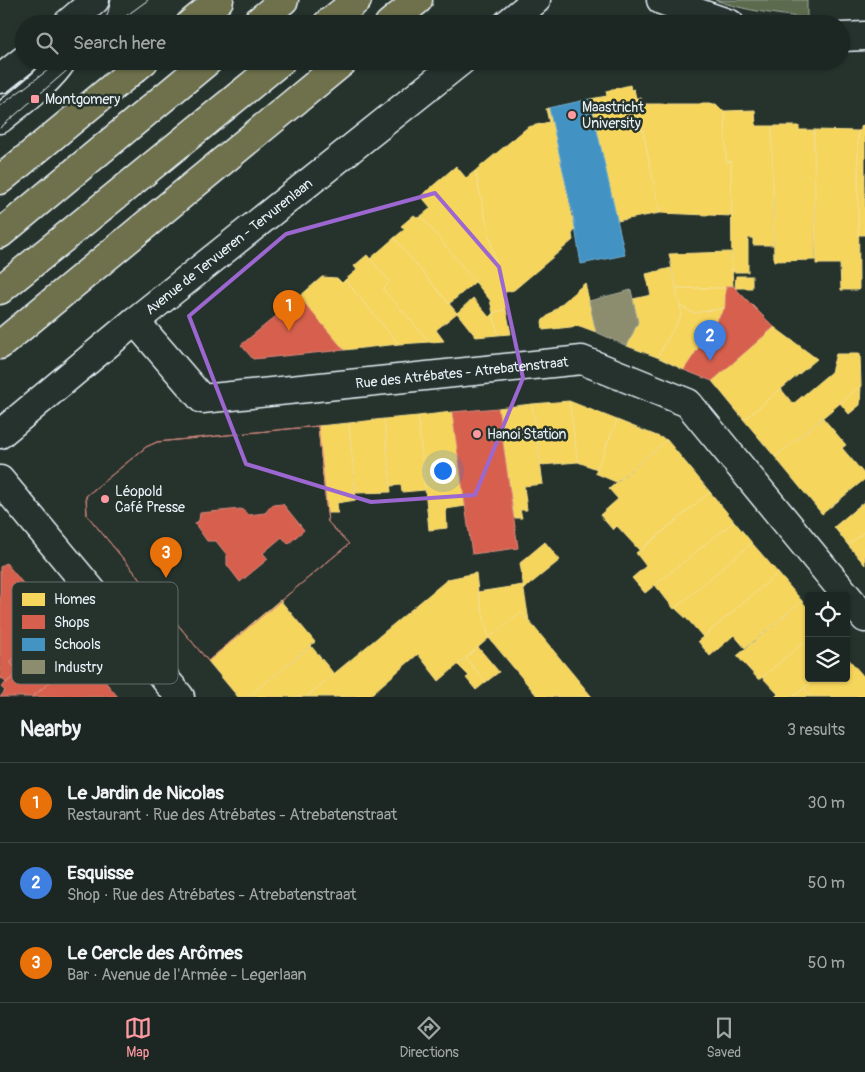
<!DOCTYPE html>
<html lang="en">
<head>
<meta charset="utf-8">
<style>
	body { margin:0; font-family:Pangolin,sans-serif; background:#252e2a; color:#f1f3f6 }
	.controls { position:absolute; right:15px; bottom:15px; display:grid; overflow:hidden; border-radius:5px; box-shadow:0 1px 4px #0004 }
	.controls button { width:45px; height:45px; display:grid; place-items:center; padding:0; border:0; border-bottom:1px solid #3a4340; background:#1c2622; color:#f1f3f6; font:25px sans-serif }
	.you { position:absolute; left:442px; top:470px; width:18px; height:18px; margin:-12px; border:4px solid #fff; border-radius:50%; background:#1a73e8; box-shadow:0 0 0 8px #1a73e833 }
	.badge { display:grid; place-items:center; width:32px; height:32px; border-radius:50%; background:#ff9aa2; color:#fff; font-size:16px; font-weight:700 }
	.pin { position:absolute; translate:-50% -41px; filter:drop-shadow(0 1px 2px #0008) }
	.pin::after { content:''; position:absolute; top:26px; width:18px; height:15px; background:inherit; clip-path:polygon(0 0,100% 0,50% 100%) }
	.list { margin:0; padding:0; list-style:none }
	h2 { display:flex; justify-content:space-between; align-items:center; height:65px; margin:0; padding:0 20px; font-size:21px }
	h2 small { font-size:16px; font-weight:400; color:#a0a5a5 }
	.list li { display:grid; grid-template-columns:32px 1fr auto; gap:15px; align-items:center; box-sizing:border-box; height:80px; padding:0 20px; border-top:1px solid #3a4340 }
	.list b { display:block; font-size:19px; white-space:nowrap }
	.list p { margin:0; font-size:16px; white-space:nowrap; color:#a0a5a5 }
	.list em { font-size:16px; font-style:normal; color:#a0a5a5 }
	.icon { flex:none; width:28px; height:28px; fill:none; stroke:currentColor; stroke-width:2; stroke-linecap:round; stroke-linejoin:round }
	.map { position:relative; flex:none; width:865px; height:697px; overflow:hidden }
	.search { position:absolute; background:#1c2622; box-shadow:0 1px 4px #0004; left:15px; right:15px; top:15px; height:55px; display:flex; align-items:center; gap:12px; box-sizing:border-box; padding:0 18px; border-radius:28px; color:#a0a5a5; font-size:19px }
	.sheet { height:305px; background:#1c2622 }
	nav { display:flex; justify-content:space-around; align-items:center; box-sizing:border-box; height:70px; border-top:1px solid #3a4340; background:#1c2622; font-size:14px; color:#a0a5a5 }
	nav a { display:grid; justify-items:center; gap:2px }
	nav .on { color:#ff9aa2 }
	.map>svg:first-child { display:block }
</style>
</head>
<body>
<div class="map">
<svg width="865" height="697" viewBox="0 0 865 697">
	<rect width="100%" height="100%" fill="#26332d"/>
	<filter id="ink" filterUnits="userSpaceOnUse"><feTurbulence type="fractalNoise" baseFrequency=".02" numOctaves="2"/><feDisplacementMap in="SourceGraphic" scale="10" xChannelSelector="R" yChannelSelector="G"/><feConvolveMatrix kernelMatrix="1 2 1 2 8 2 1 2 1" color-interpolation-filters="sRGB"/></filter>
	<g filter="url(#ink)">
		<path fill="#5b6b4d" stroke="#a2aea2" d="M715 0H807V18C775 14 746 11 715 0Z"/>
		<path fill="#f6d55c" stroke="#f2dd8b" d="M630 85 631 90 634 89 636 98 660 213 617 221 590 99 607 96 606 91Z
			M636 98H641L643 104H716L721 109 720 110 725 111 726 162 731 161 732 216 660 213Z
			M549 108 575 230 572 234 573 240 514 290 502 293 475 171 528 127 549 122 546 109Z
			M755 110 756 126H772L773 245H753V238H748V272H732L731 161 726 162 725 111Z
			M865 123V235H858V131L861 130V127Z
			M772 126H799V130H814L815 260 774 261Z
			M814 130 858 131 859 290H841L840 264H816Z
			M456 166 466 178 475 171 506 309 493 313 490 300 421 216 431 208 421 196Z
			M414 215 418 218 421 216 475 282 449 304 394 238 405 229 401 226Z
			M394 238 457 313 436 330 444 341 430 342 383 289 390 282 370 259Z
			M731 252 733 286H726L727 288H676L669 254Z
			M367 255 390 282 383 289 430 342 399 344 345 280 357 270 354 266Z
			M671 268 682 314 657 357 627 346 638 322 633 299 651 295 646 274Z
			M736 276H752V288H735Z
			M322 277 337 278 342 283 345 280 399 344 344 350 299 297Z
			M585 283 596 332 580 326 543 330 542 321Z
			M676 288H727L725 308 694 313 680 306Z
			M473 298 489 317 493 313 498 335 476 337 457 313Z
			M680 306 694 313 725 308 684 370 657 357 682 314Z
			M506 309 511 334 498 335 493 313Z
			M774 327 817 359 744 420 712 381Z
			M836 354H860L861 386 775 457 744 420 781 389 793 404 831 372Z
			M861 386 860 405 849 414 840 403Z
			M569 401 617 420 597 469 578 462Z
			M569 401 578 462 541 465 532 404Z
			M532 404 543 484 524 486 527 510H520L522 518H514L498 408Z
			M452 412 466 506 446 509 447 528 429 530 418 416Z
			M418 416 425 490 402 492 401 485 391 486 384 419Z
			M823 418 846 445 842 448 865 475V479L822 514 775 457Z
			M384 419 391 492 356 493 349 423Z
			M617 420 667 440 616 482 595 473Z
			M349 423 356 500 337 503 338 513H327L318 426Z
			M667 440 710 492 640 551 617 526 613 530 600 515 618 499 609 489Z
			M710 492 734 521 645 593 632 578 646 566 636 553Z
			M865 501V531L848 545 834 527Z
			M734 521 752 543 674 609 655 585Z
			M865 531V565L848 545Z
			M545 542 560 560 524 589 520 563Z
			M752 543 778 573 703 637 690 622 675 608Z
			M476 573 478 592 489 638 439 681 418 654 368 697H306L448 579Z
			M778 573 802 601 745 648 734 635 710 656 698 641Z
			M523 585 529 621 521 612 489 638 478 592Z
			M280 600 315 642 248 697H238L208 661Z
			M802 601 809 610V638L759 680 737 656Z
			M521 612 529 621 592 697H538L489 638Z
			M809 638V678H816L793 697H775L778 694 762 677Z
			M311 646 334 674 306 697H248Z
			M478 647 499 672 486 682 466 658Z
			M846 656 865 678V697H811L804 688 816 678H846Z
			M466 658 486 682 476 690 466 678 469 676 458 665Z
			M804 688 811 697H793Z"/>
		<path fill="#d6604d" stroke="#db8c80" fill-rule="evenodd" d="M726 286H733L774 327 712 381 684 370 725 308Z
			M299 297 344 350 253 359 241 345Z
			M498 408 518 548 472 554 452 412Z
			M318 426 328 522 349 544 208 661 87 515 86 496 146 447 157 442ZM283 504 304 530 288 544 282 537 263 553 268 559 240 582 227 565V555L216 541H207L195 524 199 520 200 513 241 509 249 515 265 513 272 505Z
			M318 426 328 522 349 544 208 661 87 515 86 496 146 447 157 442Z
			M6 563 57 624 10 662 19 672 6 683 2 678 0 679V567Z
			M57 624 83 655 32 697H0L5 691 1 687 19 672 10 662Z
			M83 655 118 697H32Z"/>
		<path fill="#4393c3" stroke="#74afd3" d="M590 99 625 255 581 264 573 215 549 108Z"/>
		<path fill="#8c8c6e" stroke="#a8aa97" d="M631 290 638 322 627 346 596 332 589 301Z"/>
		<g fill="none" stroke-linecap="round" stroke-linejoin="round">
			<g stroke="#e8f1f8" stroke-width="31">
				<g id="minor">
					<path d="M661 0 730 24"/>
					<path d="M67 24 95 0"/>
					<path d="M507 24 536 0"/>
					<path d="M841 37 865 36"/>
					<path d="M0 79 24 60"/>
					<path d="M0 119C19 103 49 82 62 61"/>
					<path id="s1" d="M135 321 202 399 582 360 688 403 865 618"/>
					<path id="s2" d="M0 434 135 321 461 61"/>
					<path d="M0 480 180 697"/>
				</g>
			</g>
			<g stroke="#e8f1f8" stroke-width="31">
				<path id="highway" d="M190 24 219 0
					M255 24 284 0
					M327 24 357 0
					M389 24 418 0
					M0 180 144 61
					M0 234 208 61
					M0 290 281 61
					M0 345 344 61"/>
			</g>
			<use href="#minor" stroke="#26332d" stroke-width="28"/>
			<use href="#highway" stroke="#6e714b" stroke-width="28"/>
			<path stroke="#e8f1f8" stroke-width="1" d="M103 24 107 16 111 0
				M115 24 148 0
				M0 106 60 61
				M0 128 78 61"/>
		</g>
	</g>
	<path fill="none" stroke="#9c67d0" stroke-width="4" stroke-linejoin="round" d="M435 193 499 267 523 378 475 495 371 502 246 464 189 316 286 234Z"/>
	<g fill="#ff9aa2" stroke="#26332d" stroke-width="2">
		<rect x="30" y="94" width="10" height="10" rx="2.5"/>
		<circle cx="572" cy="115" r="5"/>
		<circle cx="477" cy="434" r="5"/>
		<circle cx="105" cy="499" r="5"/>
	</g>
	<g text-anchor="middle" stroke-width="5" stroke-linejoin="round" paint-order="stroke">
		<g font-size="14" fill="#e8f1f8" stroke="#26332d" text-anchor="start">
			<text x="45" y="104">Montgomery</text>
			<text x="582" y="112">Maastricht<tspan x="582" dy="16">University</tspan></text>
			<text x="487" y="439">Hanoi Station</text>
			<text x="115" y="496">Léopold<tspan x="115" dy="16">Café Presse</tspan></text>
		</g>
		<g font-size="14" fill="#e8f1f8" stroke="#26332d">
			<text dy="5" stroke="none"><textPath href="#s2" startOffset="296">Avenue de Tervueren - Tervurenlaan</textPath></text>
			<text dy="5" stroke="none"><textPath href="#s1" startOffset="364">Rue des Atrébates - Atrebatenstraat</textPath></text>
		</g>
	</g>
	<rect x="12" y="582" width="166" height="102" rx="8" fill="#26332d" stroke="#606c6a" stroke-width="1"/>
	<rect x="22" y="593" width="23" height="13" fill="#f6d55c"/>
	<rect x="22" y="615" width="23" height="14" fill="#d6604d"/>
	<rect x="22" y="638" width="23" height="13" fill="#4393c3"/>
	<rect x="22" y="660" width="23" height="14" fill="#8c8c6e"/>
	<g font-size="14" fill="#e8f1f8">
		<text x="54" y="604">Homes</text>
		<text x="54" y="627">Shops</text>
		<text x="54" y="649">Schools</text>
		<text x="54" y="672">Industry</text>
	</g>
</svg>
<div class="controls">
<button><svg class="icon" aria-label="locate" viewBox="0 0 24 24"><circle cx="12" cy="12" r="6"/><path d="M12 2v4M12 18v4M2 12h4M18 12h4"/></svg></button>
<button><svg class="icon" aria-label="layers" viewBox="0 0 24 24"><path d="M12 4l9 5-9 5-9-5zM3 14l9 5 9-5"/></svg></button>
</div>
<div class="you"></div>
<div class="pin badge" style="left:289px;top:331px;background:#e8710a">1</div>
<div class="pin badge" style="left:710px;top:361px;background:#3f7fe0">2</div>
<div class="pin badge" style="left:166px;top:578px;background:#e8710a">3</div>
<div class="search"><svg class="icon" aria-label="search" viewBox="0 0 24 24"><circle cx="10" cy="10" r="6"/><path d="M15 15l6 6"/></svg>Search here</div>
</div>
<section class="sheet">
<h2>Nearby<small>3 results</small></h2>
<ul class="list">
<li><span class="badge" style="background:#e8710a">1</span><div><b>Le Jardin de Nicolas</b><p>Restaurant · Rue des Atrébates - Atrebatenstraat</p></div><em>30 m</em></li>
<li><span class="badge" style="background:#3f7fe0">2</span><div><b>Esquisse</b><p>Shop · Rue des Atrébates - Atrebatenstraat</p></div><em>50 m</em></li>
<li><span class="badge" style="background:#e8710a">3</span><div><b>Le Cercle des Arômes</b><p>Bar · Avenue de l'Armée - Legerlaan</p></div><em>50 m</em></li>
</ul>
</section>
<nav>
<a class="on"><svg class="icon" aria-label="map" viewBox="0 0 24 24"><path d="M3 6l6-2 6 2 6-2v14l-6 2-6-2-6 2zM9 4v14M15 6v14"/></svg>Map</a>
<a><svg class="icon" aria-label="directions" viewBox="0 0 24 24"><path d="M12 3l9 9-9 9-9-9zM9 14v-3h6M13 9l2 2-2 2"/></svg>Directions</a>
<a><svg class="icon" aria-label="saved" viewBox="0 0 24 24"><path d="M7 4h10v16l-5-4-5 4z"/></svg>Saved</a>
</nav>
</body>
</html>
